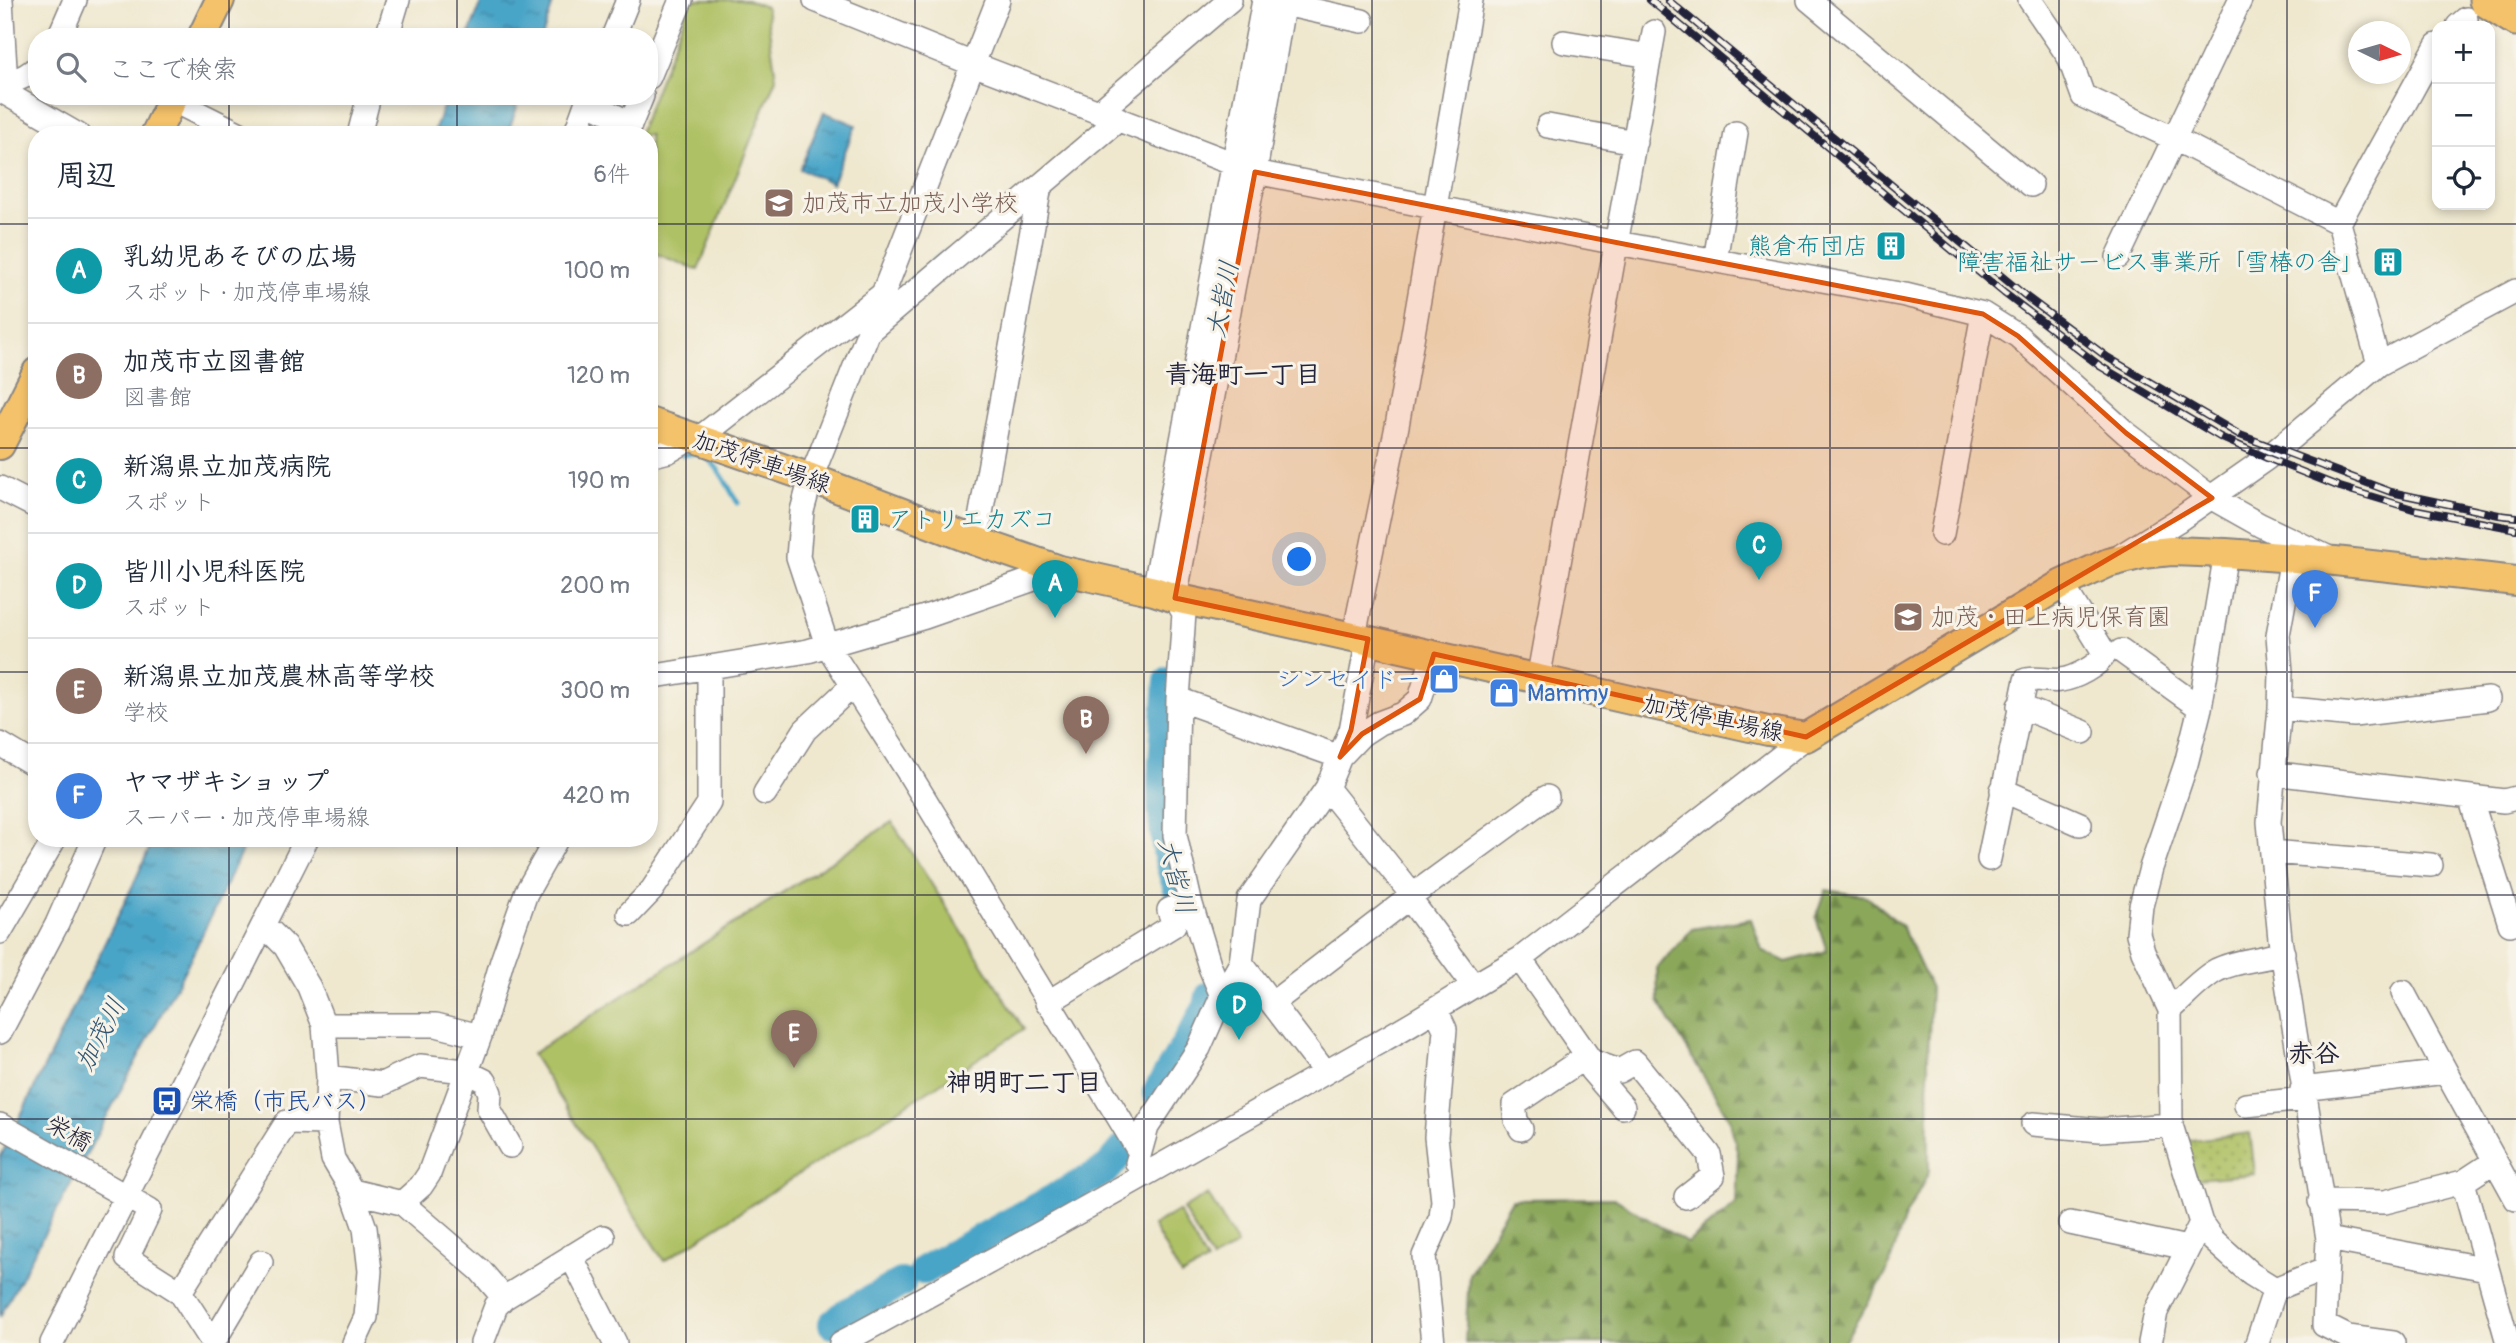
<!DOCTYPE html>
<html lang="ja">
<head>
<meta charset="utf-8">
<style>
	body { margin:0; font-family:Pangolin,"Klee One",sans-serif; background:#f2f2f3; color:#1f2937 }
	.controls { position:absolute; right:21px; top:21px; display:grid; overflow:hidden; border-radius:14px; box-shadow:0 4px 10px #0003 }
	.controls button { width:63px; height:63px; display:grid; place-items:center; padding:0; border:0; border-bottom:2px solid #e0e1e3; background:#fff; color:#1f2937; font:35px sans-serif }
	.compass { position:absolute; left:2348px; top:21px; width:63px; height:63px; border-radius:50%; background:#fff; box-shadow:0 4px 10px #0003; rotate:95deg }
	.you { position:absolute; left:1300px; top:560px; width:24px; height:24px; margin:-18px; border:5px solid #fff; border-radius:50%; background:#1a73e8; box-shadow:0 0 0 10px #1a73e833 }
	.badge { display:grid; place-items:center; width:46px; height:46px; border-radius:50%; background:#2563eb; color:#fff; font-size:23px; font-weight:700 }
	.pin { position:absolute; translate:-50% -58px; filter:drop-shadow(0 2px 4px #0008) }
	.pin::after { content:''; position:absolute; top:37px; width:24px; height:21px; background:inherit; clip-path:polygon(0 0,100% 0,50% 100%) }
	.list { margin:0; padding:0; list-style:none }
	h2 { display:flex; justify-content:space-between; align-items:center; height:91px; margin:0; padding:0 28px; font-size:30px }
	h2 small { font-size:23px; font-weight:400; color:#747a83 }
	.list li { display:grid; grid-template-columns:46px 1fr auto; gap:21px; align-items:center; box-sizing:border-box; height:105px; padding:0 28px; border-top:2px solid #e0e1e3 }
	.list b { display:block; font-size:26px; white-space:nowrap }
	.list p { margin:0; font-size:23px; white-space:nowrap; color:#747a83 }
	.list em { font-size:23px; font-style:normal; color:#747a83 }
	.icon { flex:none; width:38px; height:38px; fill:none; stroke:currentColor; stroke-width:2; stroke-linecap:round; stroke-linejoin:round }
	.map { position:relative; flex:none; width:2516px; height:1343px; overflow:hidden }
	.search { position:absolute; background:#fff; box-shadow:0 4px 10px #0003; left:28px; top:28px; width:630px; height:77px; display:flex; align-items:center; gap:18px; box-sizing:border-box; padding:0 24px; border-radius:28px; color:#747a83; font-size:26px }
	.panel { position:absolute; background:#fff; box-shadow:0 4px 10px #0003; left:28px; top:126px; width:630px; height:721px; border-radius:28px }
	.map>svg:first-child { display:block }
</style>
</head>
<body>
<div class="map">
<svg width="2516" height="1343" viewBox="0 0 2516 1343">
	<defs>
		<pattern id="grass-dots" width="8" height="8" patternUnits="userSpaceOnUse" patternTransform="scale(1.75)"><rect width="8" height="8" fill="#afc165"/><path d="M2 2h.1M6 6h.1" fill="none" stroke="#8e9c54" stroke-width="1.8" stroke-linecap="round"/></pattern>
		<pattern id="forest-firs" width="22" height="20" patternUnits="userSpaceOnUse" patternTransform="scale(1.75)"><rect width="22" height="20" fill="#8ba75a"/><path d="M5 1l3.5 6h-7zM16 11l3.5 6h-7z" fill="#71884c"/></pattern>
		<pattern id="water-ripples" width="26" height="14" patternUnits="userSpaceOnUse" patternTransform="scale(1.75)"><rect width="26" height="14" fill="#49a5c8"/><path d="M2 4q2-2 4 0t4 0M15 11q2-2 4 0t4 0" fill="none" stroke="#3c86a4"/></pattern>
	</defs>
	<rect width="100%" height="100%" fill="#f7f3e8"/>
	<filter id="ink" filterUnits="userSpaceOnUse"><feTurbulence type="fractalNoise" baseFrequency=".0143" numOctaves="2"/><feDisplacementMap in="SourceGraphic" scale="14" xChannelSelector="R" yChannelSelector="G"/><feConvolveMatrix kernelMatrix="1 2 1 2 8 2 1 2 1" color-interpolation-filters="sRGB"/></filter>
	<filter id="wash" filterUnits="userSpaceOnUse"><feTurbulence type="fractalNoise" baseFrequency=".00686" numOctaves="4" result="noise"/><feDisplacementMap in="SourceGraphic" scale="28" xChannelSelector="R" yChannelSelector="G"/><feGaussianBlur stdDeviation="1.57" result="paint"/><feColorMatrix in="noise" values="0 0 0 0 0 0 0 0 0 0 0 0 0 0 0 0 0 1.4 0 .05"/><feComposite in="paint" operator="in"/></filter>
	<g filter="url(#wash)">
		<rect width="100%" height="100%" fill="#efe8cf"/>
		<path fill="url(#grass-dots)" stroke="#687250" stroke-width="2" d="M2250 1133 2255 1174 2196 1179 2183 1141Z"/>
		<path fill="url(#forest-firs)" stroke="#56644a" stroke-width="2" d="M1826 890 1866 896 1902 926 1931 988 1928 1060 1929 1172 1904 1219 1887 1272 1843 1343H1465L1469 1274 1512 1199 1614 1198 1687 1243 1736 1204 1738 1156 1730 1120 1658 1001 1657 968 1692 929 1751 919 1762 950 1786 962 1827 951 1816 918Z"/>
		<path fill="#afc165" stroke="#687250" stroke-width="2" d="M691 0H747L766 7 776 78 698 270 649 251V135H638Z
			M892 822 1024 1029 664 1261 532 1054Z
			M1208 1194 1237 1245 1212 1260 1183 1209Z
			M1178 1211 1207 1262 1181 1276 1153 1226Z"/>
		<path fill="url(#water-ripples)" stroke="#366482" stroke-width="2" d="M482 0H554L542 37H468Z
			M447 96H521L507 135H433Z
			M824 112 856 125 832 183 800 169Z
			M154 838H248L191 958 0 1317V1158L134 883Z"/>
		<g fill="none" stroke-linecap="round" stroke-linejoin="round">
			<path stroke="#49a5c8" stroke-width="5" d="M892 296 946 251
				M683 455C714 447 723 480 738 503
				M2258 810 2262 775"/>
			<path stroke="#49a5c8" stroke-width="30" d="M1169 681C1165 739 1157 799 1168 856 1171 870 1177 884 1181 898
				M1157 1093 1208 1007 1210 996
				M924 1270 1106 1170 1125 1148
				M833 1324 845 1314 901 1283"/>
		</g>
	</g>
	<g filter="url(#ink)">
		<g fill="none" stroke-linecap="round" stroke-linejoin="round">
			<g stroke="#888585" stroke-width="26">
				<path id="minor" d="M1 0 6 85
					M815 0 973 64 1255 172 1617 243 1905 295 1983 314 2018 336 2126 433 2212 498 2260 525 2327 557
					M1809 0 2031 185
					M2030 0 2069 57 2083 96 2173 138 2339 223
					M1284 4 1362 21
					M2458 26 2466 19
					M59 37 75 0
					M387 37 398 0
					M613 37 628 0
					M1564 42 1650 56
					M649 77 681 0
					M0 87 25 76 37 68
					M0 90 78 135
					M172 100 242 135
					M587 102 630 123
					M1099 112 1230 0
					M1119 119 869 331 811 478 802 511 798 557 827 645 907 770 1139 1151
					M1548 126 1635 142
					M359 135 369 96
					M575 135 589 96
					M626 135 642 96
					M2118 257 2240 0
					M1715 261 1736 133
					M2379 364 2339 223 2437 45
					M697 440 883 294 998 0
					M649 456 669 451 692 438
					M0 488 37 507
					M1942 534 1983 314
					M976 541 1040 186
					M2226 553 2200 708 2186 764 2151 868 2141 906 2138 934 2143 951 2170 1010 2171 1125 2201 1223 2213 1240 2251 1274 2275 1289 2325 1269
					M2122 555 2177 521 2267 458 2379 364 2516 291
					M2292 558 2278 635 2281 672 2280 708 2269 822 2280 939 2328 1239 2324 1325 2348 1337 2393 1343
					M1154 591 1264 0
					M1354 636 1397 426 1471 0
					M2121 651 2200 708
					M649 677 808 651 925 617 1060 570
					M1538 680 1654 32
					M1178 699 1340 757 1362 734 1379 723 1403 714 1420 699 1434 654
					M2019 706 2083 732
					M2280 708 2354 715 2488 699
					M0 744 37 766
					M2272 773 2504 801 2516 798
					M1327 788 1413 896
					M2002 790 2080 824
					M765 793 805 730 853 685
					M2470 797 2510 924 2516 922
					M2272 852 2431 865
					M1989 859 2026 680C2038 677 2049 682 2061 680 2075 678 2098 666 2105 654L2062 584
					M1409 898 1473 985
					M629 914 652 890 709 803V669
					M264 925 285 946 309 987 324 1025 328 1077 326 1123 333 1159 352 1191 365 1228 370 1271 366 1317 354 1343
					M0 932 55 838
					M1520 959 1591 1061 1619 1071 1635 1062 1709 1154 1713 1176 1686 1197
					M1241 963 1324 1071
					M2403 992 2446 1072
					M1283 995 1409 898 1547 797
					M1222 996 1210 967 1190 901 1175 835 1178 699 1184 613 1175 598 1255 172 1284 0
					M1047 1003 1174 925 1169 910 1190 901
					M2170 1010C2184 998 2200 979 2217 970 2237 960 2261 960 2283 953
					M324 1025H436L480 1036
					M0 1032 57 924 95 838
					M1591 1061V1070L1623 1107
					M328 1077 382 1084 420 1066 465 1071 485 1081 490 1093 489 1109 510 1146
					M2302 1089 2446 1072 2516 1199
					M2246 1105 2304 1099
					M2033 1124 2100 1130 2171 1125
					M0 1125 150 1210 127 1258 180 1292 213 1343 261 1262
					M1521 1129 1516 1120 1514 1105 1587 1056
					M1137 1163 1147 1127 1199 1048 1222 996 1241 963 1249 900 1327 788 1351 730 1368 639
					M2463 1182 2508 1343
					M352 1191 402 1203 480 1270 504 1298
					M2320 1201 2385 1202 2463 1182 2495 1161
					M402 1203 421 1186 429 1174 480 1036 502 961 526 893 557 838
					M2070 1223 2187 1248
					M2328 1239 2487 1269
					M571 1256 615 1343
					M180 1292 287 1122 326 1123
					M52 1343 307 838
					M482 1343 496 1306 504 1298 603 1237
					M841 1343C1023 1245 1202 1142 1383 1040 1429 1014 1473 985 1520 959L1806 737
					M1433 1343 1424 1256 1441 1217 1443 1201 1436 1137 1445 1029 1436 1010
					M2150 1343 2156 1312 2201 1223
					M2257 1343 2275 1289"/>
			</g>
			<g stroke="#888585" stroke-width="32">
				<path id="major" d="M202 37 220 0
					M155 135 174 96
					M649 422 811 478 976 541 1060 570 1154 591 1175 598C1373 640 1570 687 1768 731L1806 737 2062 584 2108 563 2143 554 2171 551 2226 553 2335 561 2516 581
					M0 445 37 372"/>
			</g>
			<g stroke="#888585" stroke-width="37">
				<path id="highway" d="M2486 0 2516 19"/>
			</g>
			<use href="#minor" stroke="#fff" stroke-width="23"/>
			<use href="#major" stroke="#f4c26a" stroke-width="28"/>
			<use href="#highway" stroke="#f4c26a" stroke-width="33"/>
			<g stroke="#22223b" stroke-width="8">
				<path id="rail" d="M1650 0 2004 293 2100 366 2220 437 2267 458 2340 487 2413 509 2516 529
					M1668 0 2028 298 2107 357 2240 435 2391 492 2499 515 2516 517"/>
			</g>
			<use href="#rail" stroke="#f7f3e8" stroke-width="5" stroke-dasharray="16" stroke-linecap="butt"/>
		</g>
	</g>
	<path fill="#de560e" fill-opacity="0.2" stroke="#de560e" stroke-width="5" stroke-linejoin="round" d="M1255 172 1983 314 2018 336 2126 433 2212 498 1806 737 1434 654 1420 699 1362 734 1340 757 1351 730 1368 639 1175 598Z"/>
	<path fill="none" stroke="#22223b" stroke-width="2" stroke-opacity="0.55" d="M229 0V37M457 0V37M686 0V1343M915 0V1343M1144 0V1343M1372 0V1343M1601 0V1343M1830 0V1343M2059 0V1343M2287 0V1343M229 96V135M457 96V135M0 224H37M649 224H2516M0 448H37M649 448H2516M0 672H37M649 672H2516M229 838V1343M457 838V1343M0 895H2516M0 1119H2516"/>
	<defs>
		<g id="school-square" transform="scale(1.575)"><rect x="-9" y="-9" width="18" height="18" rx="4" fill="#8d6e63" stroke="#f7f3e8"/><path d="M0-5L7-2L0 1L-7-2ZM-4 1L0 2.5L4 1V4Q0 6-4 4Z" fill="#fff"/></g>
		<g id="building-square" transform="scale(1.575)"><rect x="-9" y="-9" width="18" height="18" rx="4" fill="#0f9aa8" stroke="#f7f3e8"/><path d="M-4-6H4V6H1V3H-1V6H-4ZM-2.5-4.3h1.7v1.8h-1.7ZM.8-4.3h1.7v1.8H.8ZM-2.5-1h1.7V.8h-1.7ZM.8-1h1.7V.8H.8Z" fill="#fff"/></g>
		<g id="shop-square" transform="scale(1.575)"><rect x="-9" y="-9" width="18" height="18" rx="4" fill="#3f7fe0" stroke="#f7f3e8"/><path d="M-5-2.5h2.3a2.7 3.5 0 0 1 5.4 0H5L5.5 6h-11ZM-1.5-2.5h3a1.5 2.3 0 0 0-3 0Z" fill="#fff"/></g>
		<g id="bus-square" transform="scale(1.575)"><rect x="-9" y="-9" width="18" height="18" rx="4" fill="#1a4fb4" stroke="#f7f3e8"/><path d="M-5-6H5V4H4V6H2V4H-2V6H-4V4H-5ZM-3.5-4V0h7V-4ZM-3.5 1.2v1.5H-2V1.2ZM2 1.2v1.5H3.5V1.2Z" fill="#fff"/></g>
	</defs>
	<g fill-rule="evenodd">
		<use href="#school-square" x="779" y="203"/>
		<use href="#building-square" x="1891" y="246"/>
		<use href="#building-square" x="2388" y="262"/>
		<use href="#building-square" x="865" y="519"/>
		<use href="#school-square" x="1908" y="617"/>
		<use href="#shop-square" x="1444" y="679"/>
		<use href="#shop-square" x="1504" y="693"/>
		<use href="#bus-square" x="167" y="1101"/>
	</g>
	<g text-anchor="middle" stroke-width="6" stroke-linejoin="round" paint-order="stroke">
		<g font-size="24" fill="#785e54" stroke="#f7f3e8" text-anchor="start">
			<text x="802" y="211">加茂市立加茂小学校</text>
			<text x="1931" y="625">加茂・田上病児保育園</text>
		</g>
		<g font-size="24" fill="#0d838f" stroke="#f7f3e8" text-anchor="end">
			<text x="1868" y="254">熊倉布団店</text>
			<text x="2365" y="270">障害福祉サービス事業所「雪椿の舎」</text>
			<text x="888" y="527" text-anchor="start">アトリエカズコ</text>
		</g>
		<g font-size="24" fill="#22223b" stroke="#f7f3e8">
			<text transform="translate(762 462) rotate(19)" y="8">加茂停車場線</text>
			<text transform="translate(1713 718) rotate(12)" y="8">加茂停車場線</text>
			<text transform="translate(69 1133) rotate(29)" y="8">栄橋</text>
		</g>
		<g font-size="24" fill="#366cbe" stroke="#f7f3e8" text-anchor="end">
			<text x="1421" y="687">シンセイドー</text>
			<text x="1527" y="701" text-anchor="start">Mammy</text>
		</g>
		<g font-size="24" fill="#164399" stroke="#f7f3e8" text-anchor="start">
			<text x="190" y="1109">栄橋（市民バス）</text>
		</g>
		<g font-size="26" font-style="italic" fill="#325673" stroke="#f7f3e8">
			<text transform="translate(1222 299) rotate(-79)" y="9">大皆川</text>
			<text transform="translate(1177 876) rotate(75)" y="9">大皆川</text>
			<text transform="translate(100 1034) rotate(-63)" y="9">加茂川</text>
		</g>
		<g font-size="26" font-weight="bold" fill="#22223b" stroke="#f7f3e8">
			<text x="1243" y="383">青海町一丁目</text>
			<text x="2314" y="1062">赤谷</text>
			<text x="1024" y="1091">神明町二丁目</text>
		</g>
	</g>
</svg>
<div class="controls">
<button>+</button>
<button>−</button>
<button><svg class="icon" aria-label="locate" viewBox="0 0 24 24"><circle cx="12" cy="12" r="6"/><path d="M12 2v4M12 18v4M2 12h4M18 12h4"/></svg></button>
</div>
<svg class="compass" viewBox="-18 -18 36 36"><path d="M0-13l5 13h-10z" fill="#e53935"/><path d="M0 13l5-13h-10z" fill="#747a83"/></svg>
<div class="you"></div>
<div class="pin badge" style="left:1055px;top:618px;background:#0f9aa8">A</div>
<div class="pin badge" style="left:1086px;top:754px;background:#8d6e63">B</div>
<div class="pin badge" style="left:1759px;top:580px;background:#0f9aa8">C</div>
<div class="pin badge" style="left:1239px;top:1040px;background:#0f9aa8">D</div>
<div class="pin badge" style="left:794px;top:1068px;background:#8d6e63">E</div>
<div class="pin badge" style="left:2315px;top:628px;background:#3f7fe0">F</div>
<div class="search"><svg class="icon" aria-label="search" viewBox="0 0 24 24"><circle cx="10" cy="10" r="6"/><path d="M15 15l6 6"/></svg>ここで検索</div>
<section class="panel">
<h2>周辺<small>6件</small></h2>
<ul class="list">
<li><span class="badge" style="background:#0f9aa8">A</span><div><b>乳幼児あそびの広場</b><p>スポット · 加茂停車場線</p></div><em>100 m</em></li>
<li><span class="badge" style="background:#8d6e63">B</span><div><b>加茂市立図書館</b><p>図書館</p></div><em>120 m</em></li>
<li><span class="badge" style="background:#0f9aa8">C</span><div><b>新潟県立加茂病院</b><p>スポット</p></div><em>190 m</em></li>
<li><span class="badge" style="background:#0f9aa8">D</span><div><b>皆川小児科医院</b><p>スポット</p></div><em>200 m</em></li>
<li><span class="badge" style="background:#8d6e63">E</span><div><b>新潟県立加茂農林高等学校</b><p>学校</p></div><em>300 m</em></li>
<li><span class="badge" style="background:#3f7fe0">F</span><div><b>ヤマザキショップ</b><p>スーパー · 加茂停車場線</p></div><em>420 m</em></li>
</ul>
</section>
</div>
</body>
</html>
